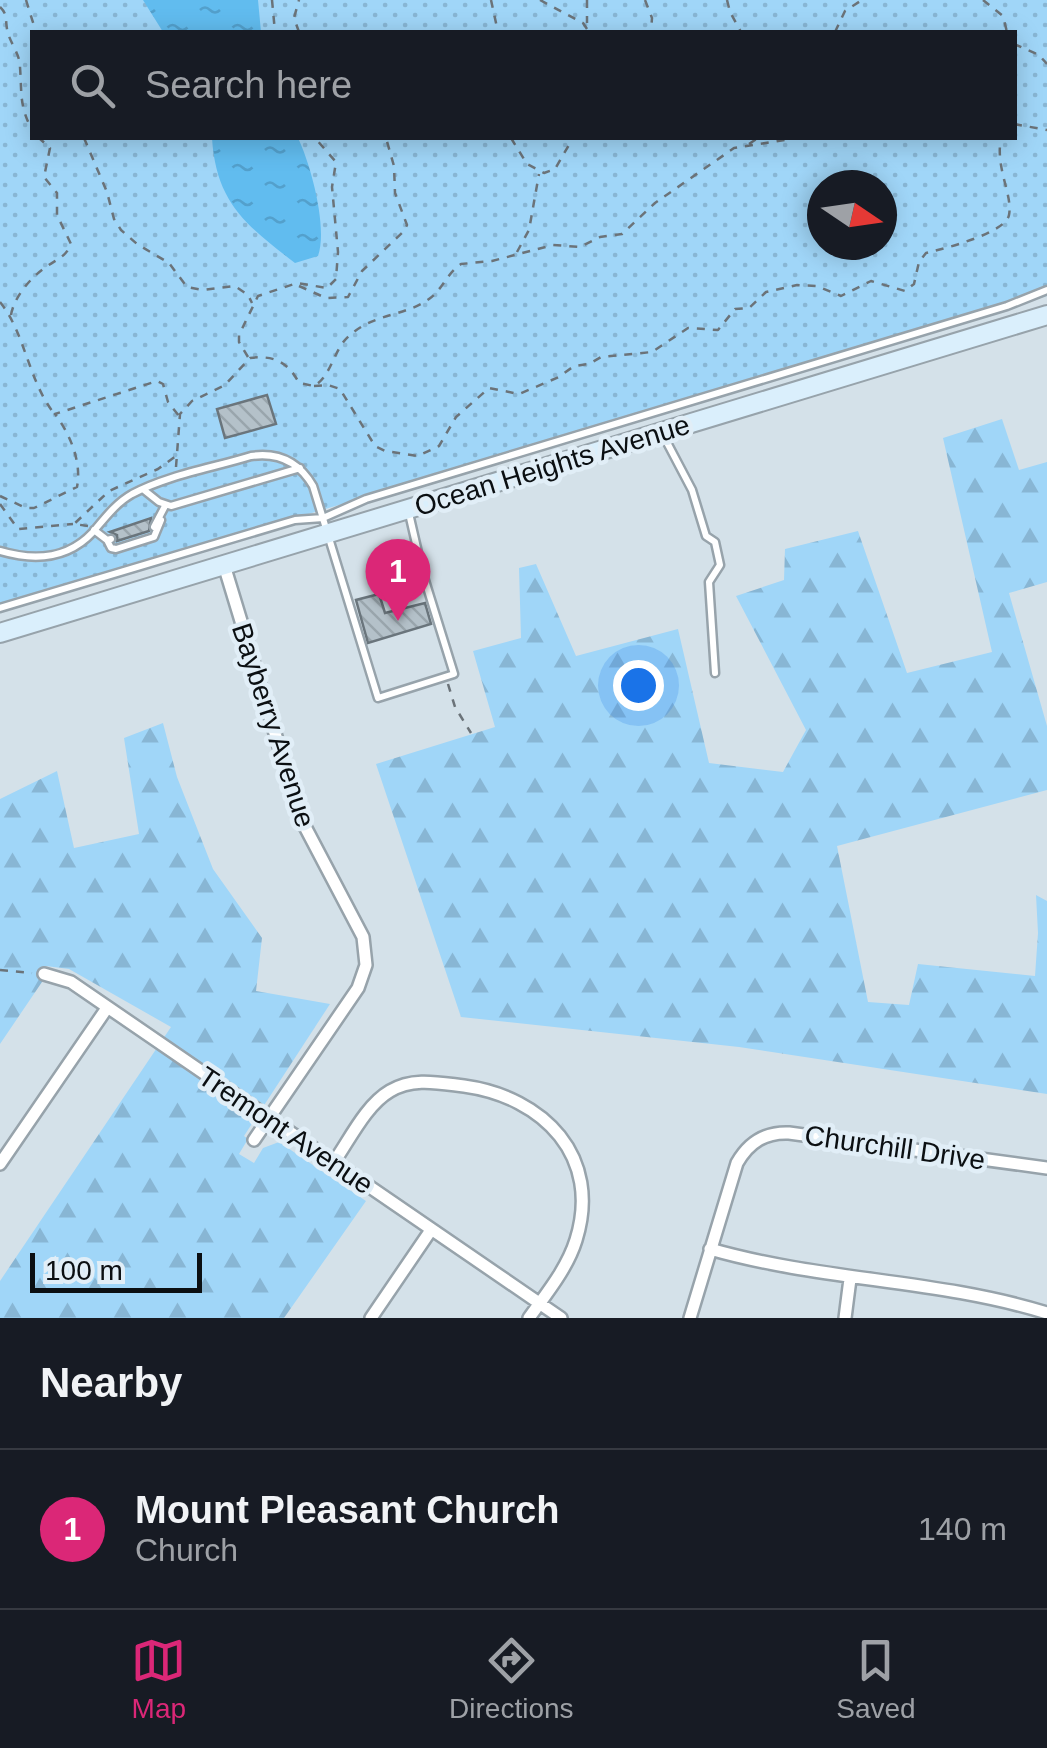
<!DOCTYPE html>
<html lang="en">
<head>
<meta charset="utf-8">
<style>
	body { margin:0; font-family:Arial,sans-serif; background:#20242c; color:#f1f3f6 }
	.compass { position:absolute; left:807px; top:170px; width:90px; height:90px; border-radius:50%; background:#171b24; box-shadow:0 5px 25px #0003; rotate:103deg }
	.scale { position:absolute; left:30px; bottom:25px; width:172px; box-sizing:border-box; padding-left:10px; border:5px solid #0b0f12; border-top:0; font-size:28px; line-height:35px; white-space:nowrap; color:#0b0f12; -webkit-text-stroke:8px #e1eef7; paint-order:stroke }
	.you { position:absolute; left:638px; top:685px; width:35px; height:35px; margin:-25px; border:8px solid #fff; border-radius:50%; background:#1a73e8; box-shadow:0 0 0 15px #1a73e833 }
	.badge { display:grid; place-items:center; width:65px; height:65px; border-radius:50%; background:#db2777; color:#fff; font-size:32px; font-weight:700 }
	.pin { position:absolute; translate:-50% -82px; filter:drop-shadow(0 2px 5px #0008) }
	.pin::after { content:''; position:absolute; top:52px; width:35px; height:30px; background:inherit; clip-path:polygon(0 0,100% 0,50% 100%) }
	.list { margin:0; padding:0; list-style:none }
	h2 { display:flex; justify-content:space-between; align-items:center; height:130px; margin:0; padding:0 40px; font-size:42px }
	h2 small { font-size:32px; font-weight:400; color:#9ea1a6 }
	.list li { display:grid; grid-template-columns:65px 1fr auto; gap:30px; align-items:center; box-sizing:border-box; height:160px; padding:0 40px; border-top:2px solid #363941 }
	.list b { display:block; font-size:38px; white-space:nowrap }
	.list p { margin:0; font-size:32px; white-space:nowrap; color:#9ea1a6 }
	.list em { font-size:32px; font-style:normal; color:#9ea1a6 }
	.icon { flex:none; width:55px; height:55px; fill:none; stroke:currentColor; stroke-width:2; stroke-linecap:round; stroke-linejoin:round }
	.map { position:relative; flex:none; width:1047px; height:1318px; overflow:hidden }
	.search { position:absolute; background:#171b24; box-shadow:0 5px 25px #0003; left:30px; right:30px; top:30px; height:110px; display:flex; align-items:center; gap:25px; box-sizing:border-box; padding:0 35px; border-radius:0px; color:#9ea1a6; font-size:38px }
	.sheet { height:290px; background:#171b24 }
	nav { display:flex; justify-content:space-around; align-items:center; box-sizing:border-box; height:140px; border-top:2px solid #363941; background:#171b24; font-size:28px; color:#9ea1a6 }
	nav a { display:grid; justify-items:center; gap:5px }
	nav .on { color:#db2777 }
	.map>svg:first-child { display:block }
</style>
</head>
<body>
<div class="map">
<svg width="1047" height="1318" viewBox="0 0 1047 1318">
	<defs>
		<pattern id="grass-dots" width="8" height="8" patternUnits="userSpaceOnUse" patternTransform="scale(2.5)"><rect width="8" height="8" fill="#a0d6f8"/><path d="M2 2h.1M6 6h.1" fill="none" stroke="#88b6d4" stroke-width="1.8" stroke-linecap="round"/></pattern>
		<pattern id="forest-firs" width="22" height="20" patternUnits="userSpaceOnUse" patternTransform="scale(2.5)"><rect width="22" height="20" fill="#a0d6f8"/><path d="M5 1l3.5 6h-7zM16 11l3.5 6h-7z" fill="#88b6d4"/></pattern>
		<pattern id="water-ripples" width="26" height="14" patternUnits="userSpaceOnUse" patternTransform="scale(2.5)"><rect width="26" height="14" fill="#61bcef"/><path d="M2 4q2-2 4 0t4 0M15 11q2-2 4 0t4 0" fill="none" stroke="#53a0cc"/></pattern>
		<pattern id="building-back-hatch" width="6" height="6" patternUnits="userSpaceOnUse" patternTransform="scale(2.5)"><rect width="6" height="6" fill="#b4c1c9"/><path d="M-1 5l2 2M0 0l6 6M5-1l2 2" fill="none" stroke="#99a5ac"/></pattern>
	</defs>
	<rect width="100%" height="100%" fill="#d4e1e9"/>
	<path fill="url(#grass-dots)" fill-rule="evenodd" d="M0 0H1047V296L0 605ZM32 32H1014V138H32ZM822 185H882V245H822Z"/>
	<path fill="url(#forest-firs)" d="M1002 419 1019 470 1047 462V582L1009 593 1047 726V790L837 846 868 1002 909 1005 918 964 1035 976 1038 933 1036 895 1047 901V1094L739 1047 461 1017 376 764 495 727 473 651 521 638 519 568 536 564 576 656 678 629 709 763 783 772 806 730 736 596 784 580 785 549 858 531 907 673 992 652 943 438Z
		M163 723 177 777 213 869 262 938 256 991 330 1004 244 1136 248 1139 239 1154 254 1163 263 1148 279 1142 366 1201 284 1318H0V1281L171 1027 69 969 46 966 42 982 0 1044V799L57 771 74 848 139 834 124 738Z"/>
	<path fill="url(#water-ripples)" d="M143 0H258L261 32H163Z
		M212 138H298C311 165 328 228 318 256L295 263C247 226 216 203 212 138Z"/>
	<path fill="url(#building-back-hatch)" stroke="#6a757c" stroke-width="2.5" d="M267 395 276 424 225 438 217 409Z
		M151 518 149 531 117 541V535L110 532Z
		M379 594 385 613 425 603 431 624 368 643 356 600Z"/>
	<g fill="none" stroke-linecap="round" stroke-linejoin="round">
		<g stroke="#97a3ab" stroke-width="11">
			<path id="lane" d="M662 433 692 490 706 536 715 542 720 565 709 582 715 673
				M144 490 159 502 171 506 300 468
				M154 527 165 506
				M94 530 107 540 111 539
				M107 540 111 548 116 549 154 537 161 520
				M0 551C34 561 67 560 93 532 105 518 116 503 132 494 168 475 212 468 251 456 278 452 299 462 313 486L378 698 454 674 423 574 408 509
				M0 608 295 520 323 518 366 499 1007 306 1047 290"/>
		</g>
		<g stroke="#97a3ab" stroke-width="16">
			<path id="street" d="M224 565 301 819 363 937 366 965 358 988 254 1140
				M44 974 71 982 561 1318
				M334 1162C350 1139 366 1105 390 1091 413 1077 439 1083 464 1086 544 1097 602 1157 576 1240 567 1269 546 1294 529 1318
				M0 1164 107 1008
				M710 1249C821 1281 937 1279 1047 1313
				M371 1318 431 1230
				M690 1318 737 1163C749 1142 765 1132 789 1133L1047 1168
				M845 1318 850 1279"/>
		</g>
		<g stroke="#97a3ab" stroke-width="22">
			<path id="secondary" d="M0 633 1047 315"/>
		</g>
		<path stroke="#6b7379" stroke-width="2.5" stroke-dasharray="8 8" stroke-linecap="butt" d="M26 0 36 32
			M272 0 275 32
			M491 0 498 32
			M540 0 583 23 589 32
			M587 0V23
			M645 0 652 18 651 32
			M727 0 730 12 741 32
			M983 0 1003 16 1007 32
			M0 7C8 15 5 18 7 29 9 42 20 53 20 67 22 94 19 105 32 130
			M299 32 294 18 299 0
			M835 32 845 11 862 0
			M1014 44 1039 55 1047 64
			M1014 124 1047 130
			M84 138 107 192 114 219 121 230 137 244 169 263 187 287 203 290 235 286 248 295 252 303
			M511 138 527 164 544 173 555 169 573 138
			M749 144 758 138
			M517 252 529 230 539 174
			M299 286 326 298 348 297 362 271 403 232 407 225 395 193 394 166 386 138
			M0 302C25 333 28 379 53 412
			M11 315C14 297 31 277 46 267 57 259 66 257 71 244L57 215V193L44 177 50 148 39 138
			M248 357 239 342V335L258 296 297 283 327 288 336 279 338 252 332 187 336 162 315 138
			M314 386 328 385 340 389 375 446 385 451 418 456 439 446 456 417 489 388 519 394 559 377 574 366 589 364 601 357 652 352 688 328 718 330 735 309 749 308 766 292 797 285 817 286 841 296 871 281 905 291 914 284 919 262 926 253C943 249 1006 233 1009 215 1013 195 995 168 1001 138
			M176 467 180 414 192 401 225 385 250 358C274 355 288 362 299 383L314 386C332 376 333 349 350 335 375 313 406 316 429 299 443 289 447 273 461 264L492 261 553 245 580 247 600 237 622 234 655 203 734 148 798 138
			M0 496 26 508H34L77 487C82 462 70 434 55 414L157 381 163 384 168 402 179 416
			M0 504 18 529 73 524
			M88 526 74 524 109 491 158 469 176 456
			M448 684 455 707 471 733
			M0 970 32 973"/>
		<use href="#lane" stroke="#fff" stroke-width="6"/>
		<use href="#street" stroke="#fff" stroke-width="11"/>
		<use href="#secondary" stroke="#daeffc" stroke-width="18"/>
	</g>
	<g text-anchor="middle" stroke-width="9" stroke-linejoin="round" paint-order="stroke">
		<g font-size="28" fill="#0b0f12" stroke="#e1eef7">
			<text transform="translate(552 465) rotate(-17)" y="10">Ocean Heights Avenue</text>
			<text transform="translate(274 725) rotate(72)" y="10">Bayberry Avenue</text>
			<text transform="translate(286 1130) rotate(34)" y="10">Tremont Avenue</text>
			<text transform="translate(895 1147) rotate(8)" y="10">Churchill Drive</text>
		</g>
	</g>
</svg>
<svg class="compass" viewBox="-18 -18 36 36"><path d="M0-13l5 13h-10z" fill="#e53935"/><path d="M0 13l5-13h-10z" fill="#9ea1a6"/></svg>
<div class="scale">100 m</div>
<div class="you"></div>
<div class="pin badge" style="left:398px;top:621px">1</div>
<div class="search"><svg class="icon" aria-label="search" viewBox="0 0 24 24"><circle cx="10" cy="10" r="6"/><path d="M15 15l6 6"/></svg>Search here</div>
</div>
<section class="sheet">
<h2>Nearby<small></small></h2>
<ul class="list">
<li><span class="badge">1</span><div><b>Mount Pleasant Church</b><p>Church</p></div><em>140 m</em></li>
</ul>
</section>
<nav>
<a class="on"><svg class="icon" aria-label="map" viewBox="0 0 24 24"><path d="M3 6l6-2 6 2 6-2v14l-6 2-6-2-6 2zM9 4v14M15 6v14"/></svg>Map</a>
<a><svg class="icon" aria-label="directions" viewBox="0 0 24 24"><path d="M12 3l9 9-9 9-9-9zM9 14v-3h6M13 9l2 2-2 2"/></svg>Directions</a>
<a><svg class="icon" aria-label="saved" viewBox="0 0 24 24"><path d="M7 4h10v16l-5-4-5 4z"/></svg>Saved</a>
</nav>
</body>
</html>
